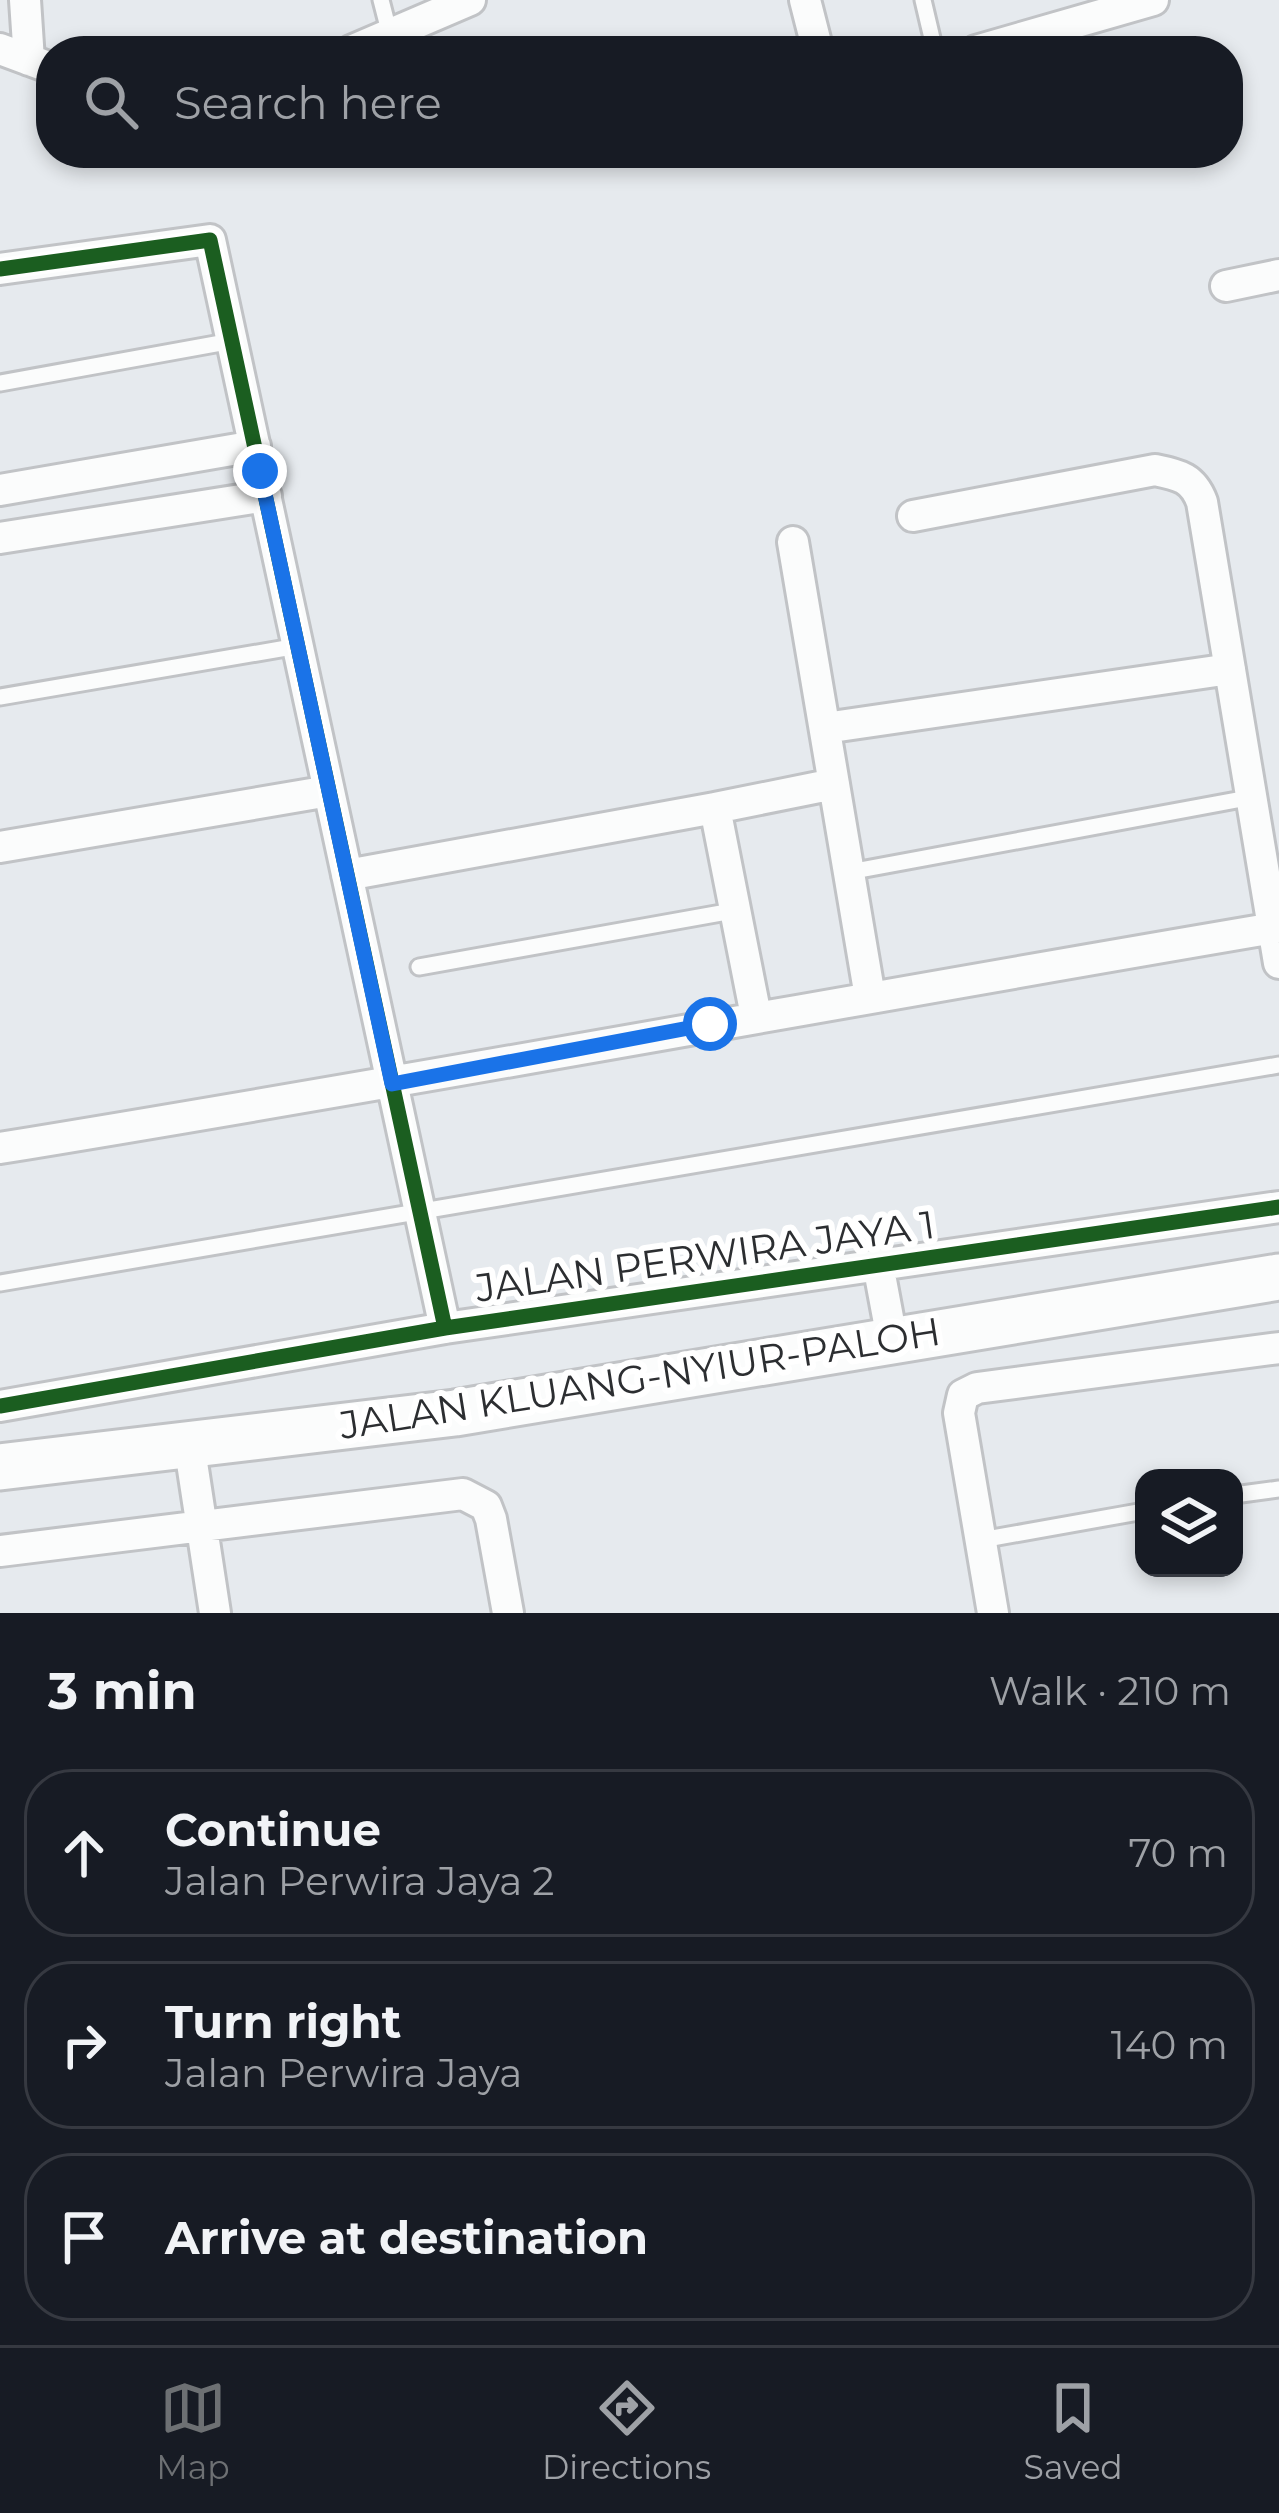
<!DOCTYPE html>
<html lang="en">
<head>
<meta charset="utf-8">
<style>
	body { margin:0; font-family:Montserrat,sans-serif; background:#242831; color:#f1f3f6 }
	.controls { position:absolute; right:36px; bottom:36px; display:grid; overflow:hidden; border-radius:24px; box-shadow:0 6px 18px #0003 }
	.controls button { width:108px; height:108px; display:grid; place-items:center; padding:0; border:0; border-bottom:3px solid #363941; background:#171b24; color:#f1f3f6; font:60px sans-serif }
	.stop { position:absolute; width:36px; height:36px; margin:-27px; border:9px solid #1a73e8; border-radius:50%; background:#fff }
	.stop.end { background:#1a73e8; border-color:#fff; box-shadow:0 3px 12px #0008 }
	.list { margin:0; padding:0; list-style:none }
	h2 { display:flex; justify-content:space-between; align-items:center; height:156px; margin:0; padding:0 48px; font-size:51px }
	h2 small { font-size:39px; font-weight:400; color:#9ea1a6 }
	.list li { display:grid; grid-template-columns:78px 1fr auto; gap:36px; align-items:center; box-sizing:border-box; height:168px; margin:0 24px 24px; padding:0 24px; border:3px solid #363941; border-radius:48px }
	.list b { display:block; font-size:45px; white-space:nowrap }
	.list p { margin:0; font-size:39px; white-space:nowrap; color:#9ea1a6 }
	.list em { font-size:39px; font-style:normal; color:#9ea1a6 }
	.icon { flex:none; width:66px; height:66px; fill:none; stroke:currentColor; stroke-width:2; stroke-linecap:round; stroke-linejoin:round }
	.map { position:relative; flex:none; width:1279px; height:1613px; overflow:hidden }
	.search { position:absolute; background:#171b24; box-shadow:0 6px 18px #0003; left:36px; right:36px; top:36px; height:132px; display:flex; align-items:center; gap:30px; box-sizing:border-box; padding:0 42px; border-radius:48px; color:#9ea1a6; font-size:45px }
	.sheet { height:732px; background:#171b24 }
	nav { display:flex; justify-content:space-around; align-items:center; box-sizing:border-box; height:168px; border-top:3px solid #363941; background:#171b24; font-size:33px; color:#9ea1a6 }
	nav a { display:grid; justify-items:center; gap:6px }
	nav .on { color:#6d7073 }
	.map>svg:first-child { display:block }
</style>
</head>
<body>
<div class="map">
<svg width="1279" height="1613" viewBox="0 0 1279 1613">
	<rect width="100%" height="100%" fill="#e6eaee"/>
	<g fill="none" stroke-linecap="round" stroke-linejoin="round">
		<g stroke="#c1c3c6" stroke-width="21">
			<path id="lane" d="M381 0 390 35
				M923 0 935 51
				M0 383 232 341
				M0 697 298 646
				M849 872 1253 797
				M419 967 738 910
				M0 1283 1279 1065
				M1234 1495 1279 1489
				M981 1540 1144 1511"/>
		</g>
		<g stroke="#c1c3c6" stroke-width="36">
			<path id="street" d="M25 0 29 60
				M805 0 818 51
				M0 49 51 68
				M351 51 470 0
				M976 51 1153 0
				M0 269 210 240 445 1328
				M1226 286 1279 275
				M0 490 255 446
				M913 516 1155 470C1180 475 1193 478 1202 502L1279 963
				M0 538 266 496
				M793 542 870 997
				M825 728 1230 669
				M715 808 834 784
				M0 847 329 791
				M347 875 715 808 756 1016
				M0 1148C425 1079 849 1000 1274 928
				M878 1264 892 1339
				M0 1406 445 1328 1279 1207
				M189 1443 215 1613
				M0 1551 463 1494 486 1506 491 1519 508 1613
				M993 1613 959 1413 963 1395 977 1388 1279 1348"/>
		</g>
		<g stroke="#c1c3c6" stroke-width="51">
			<path id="secondary" d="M0 1467 455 1413 1279 1277"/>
		</g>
		<use href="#lane" stroke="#fbfcfc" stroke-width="15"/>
		<use href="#street" stroke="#fbfcfc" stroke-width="30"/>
		<use href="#secondary" stroke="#fbfcfc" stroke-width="45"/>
		<g stroke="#fff" stroke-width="22">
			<path id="cycleway" d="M0 269 210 240 445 1328
				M0 1406 445 1328 1279 1207"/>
		</g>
		<use href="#cycleway" stroke="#1b5e20" stroke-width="15"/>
	</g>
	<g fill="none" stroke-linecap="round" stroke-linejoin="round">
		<path stroke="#1a73e8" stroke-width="15" d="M260 471 392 1084 710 1024"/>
	</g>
	<g text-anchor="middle" stroke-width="12" stroke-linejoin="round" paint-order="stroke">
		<g font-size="39" fill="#2c2e31" stroke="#fff">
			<text transform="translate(705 1256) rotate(-8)" y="14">JALAN PERWIRA JAYA 1</text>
			<text transform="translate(640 1378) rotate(-9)" y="14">JALAN KLUANG-NYIUR-PALOH</text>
		</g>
	</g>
</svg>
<div class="controls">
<button><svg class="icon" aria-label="layers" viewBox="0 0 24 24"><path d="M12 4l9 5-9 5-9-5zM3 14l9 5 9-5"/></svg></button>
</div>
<div class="stop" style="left:710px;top:1024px"></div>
<div class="stop end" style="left:260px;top:471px"></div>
<div class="search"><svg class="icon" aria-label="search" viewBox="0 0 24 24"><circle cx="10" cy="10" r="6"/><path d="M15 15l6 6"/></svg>Search here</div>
</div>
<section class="sheet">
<h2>3 min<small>Walk · 210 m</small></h2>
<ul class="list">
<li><svg class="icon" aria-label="ahead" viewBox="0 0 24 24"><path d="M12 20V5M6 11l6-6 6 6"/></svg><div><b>Continue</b><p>Jalan Perwira Jaya 2</p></div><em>70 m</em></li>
<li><svg class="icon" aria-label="right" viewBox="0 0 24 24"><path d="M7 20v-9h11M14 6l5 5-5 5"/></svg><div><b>Turn right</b><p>Jalan Perwira Jaya</p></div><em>140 m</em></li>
<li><svg class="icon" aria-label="arrive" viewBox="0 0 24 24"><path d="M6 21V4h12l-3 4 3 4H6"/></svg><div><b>Arrive at destination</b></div></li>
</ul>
</section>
<nav>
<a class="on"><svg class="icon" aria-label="map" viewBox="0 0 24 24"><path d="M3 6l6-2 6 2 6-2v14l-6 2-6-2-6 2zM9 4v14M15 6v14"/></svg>Map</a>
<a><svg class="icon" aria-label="directions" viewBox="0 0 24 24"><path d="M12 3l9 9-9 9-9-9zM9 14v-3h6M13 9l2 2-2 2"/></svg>Directions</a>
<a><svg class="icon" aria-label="saved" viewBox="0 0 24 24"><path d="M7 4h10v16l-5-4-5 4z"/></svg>Saved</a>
</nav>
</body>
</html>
